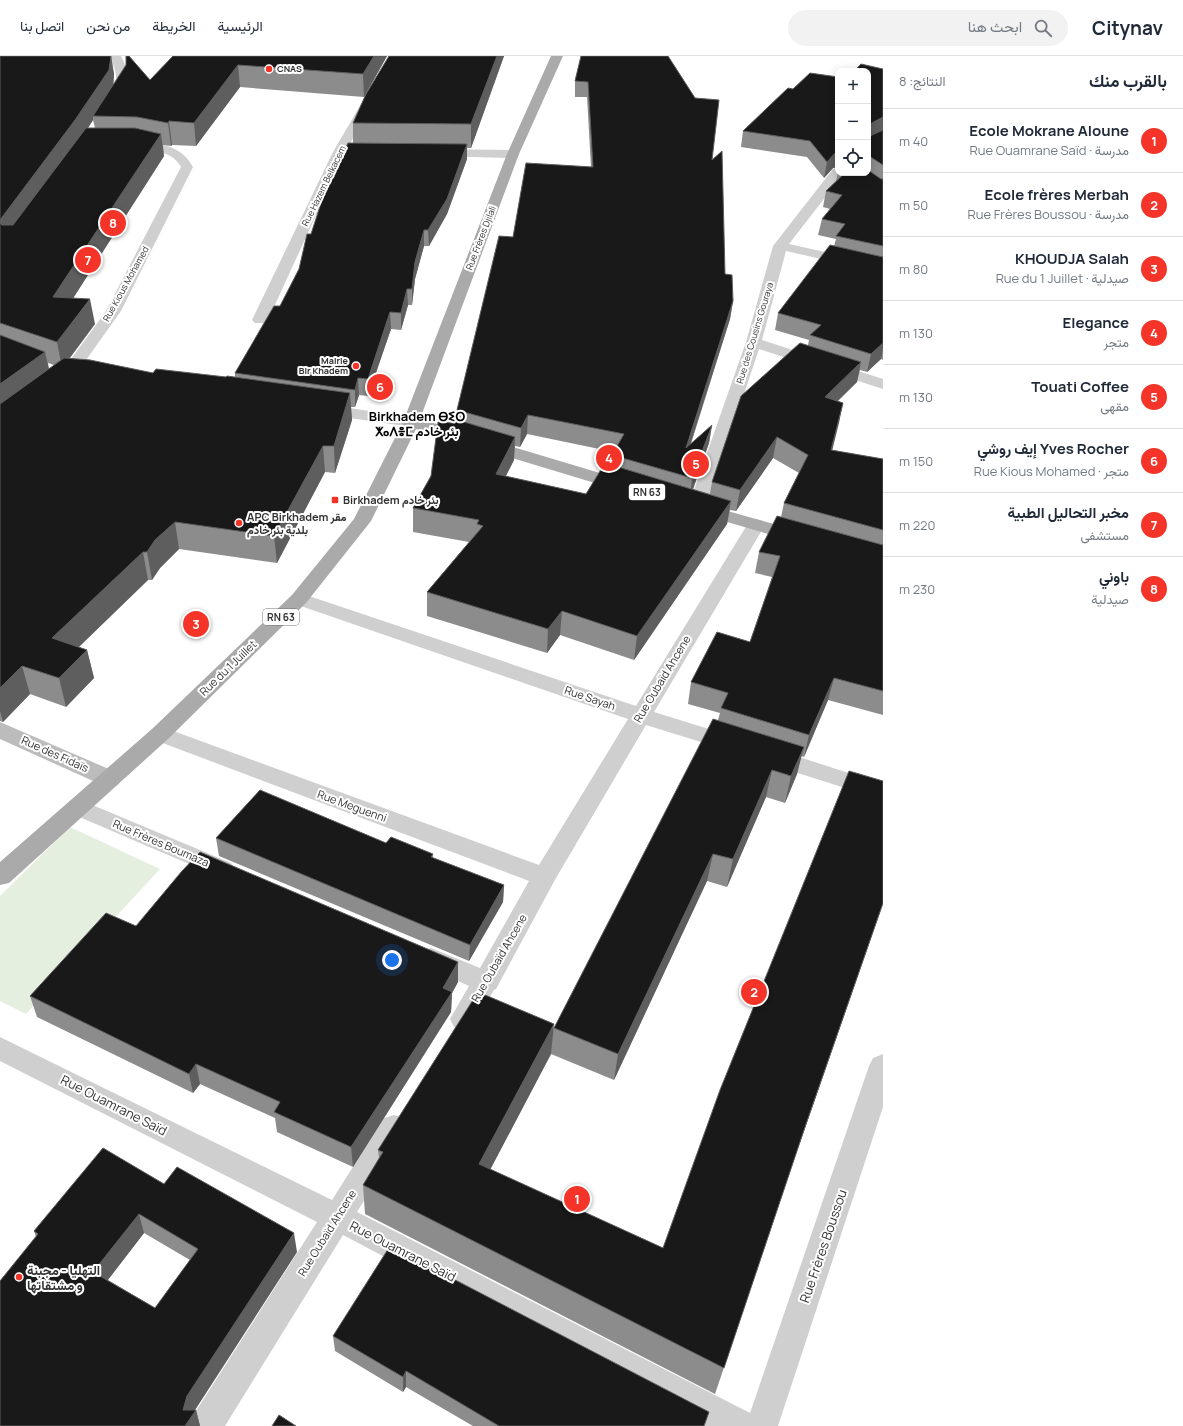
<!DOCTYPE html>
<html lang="ar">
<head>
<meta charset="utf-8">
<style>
	body { margin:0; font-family:Manrope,Vazirmatn,"Noto Sans Tifinagh",sans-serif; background:#f2f2f3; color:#1f2937; direction:rtl }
	.controls { position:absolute; right:12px; top:12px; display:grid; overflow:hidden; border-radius:8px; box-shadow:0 2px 10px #0003 }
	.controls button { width:36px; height:36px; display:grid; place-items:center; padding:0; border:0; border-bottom:1px solid #e0e1e3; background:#fff; color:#1f2937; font:20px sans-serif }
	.you { position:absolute; left:392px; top:904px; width:14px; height:14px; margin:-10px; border:3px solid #fff; border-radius:50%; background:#1a73e8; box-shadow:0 0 0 6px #1a73e833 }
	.badge { display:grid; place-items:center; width:26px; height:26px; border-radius:50%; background:#f43428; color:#fff; font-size:13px; font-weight:700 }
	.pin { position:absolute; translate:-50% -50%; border:2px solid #fff; box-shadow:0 1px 4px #0006 }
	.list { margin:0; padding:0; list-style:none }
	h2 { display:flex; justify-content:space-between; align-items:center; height:52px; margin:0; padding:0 16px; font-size:17px }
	h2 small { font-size:13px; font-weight:400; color:#747a83 }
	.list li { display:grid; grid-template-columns:26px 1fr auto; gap:12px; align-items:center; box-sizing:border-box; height:64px; padding:0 16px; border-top:1px solid #e0e1e3 }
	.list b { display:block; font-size:15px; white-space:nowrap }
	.list p { margin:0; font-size:13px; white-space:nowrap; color:#747a83 }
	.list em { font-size:13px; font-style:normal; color:#747a83 }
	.icon { flex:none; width:22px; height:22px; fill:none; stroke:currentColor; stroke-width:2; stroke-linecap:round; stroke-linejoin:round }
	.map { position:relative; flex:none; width:883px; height:1370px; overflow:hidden; direction:ltr }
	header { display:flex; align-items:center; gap:24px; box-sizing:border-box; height:56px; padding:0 20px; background:#fff; border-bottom:1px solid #e0e1e3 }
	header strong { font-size:19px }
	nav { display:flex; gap:22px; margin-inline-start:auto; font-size:14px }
	.search { width:280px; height:36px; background:#f2f2f3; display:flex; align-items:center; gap:10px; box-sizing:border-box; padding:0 14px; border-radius:22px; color:#747a83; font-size:15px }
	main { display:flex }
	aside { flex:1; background:#fff }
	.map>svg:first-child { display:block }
</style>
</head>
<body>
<header>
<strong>Citynav</strong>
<div class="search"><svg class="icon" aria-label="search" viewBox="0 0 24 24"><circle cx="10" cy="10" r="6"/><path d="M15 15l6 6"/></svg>ابحث هنا</div>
<nav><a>الرئيسية</a><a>الخريطة</a><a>من نحن</a><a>اتصل بنا</a></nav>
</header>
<main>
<aside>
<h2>بالقرب منك<small>النتائج: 8</small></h2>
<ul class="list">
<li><span class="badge">1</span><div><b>Ecole Mokrane Aloune</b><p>مدرسة · Rue Ouamrane Saïd</p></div><em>40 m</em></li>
<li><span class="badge">2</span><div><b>Ecole frères Merbah</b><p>مدرسة · Rue Frères Boussou</p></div><em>50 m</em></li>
<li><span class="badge">3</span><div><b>KHOUDJA Salah</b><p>صيدلية · Rue du 1 Juillet</p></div><em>80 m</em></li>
<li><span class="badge">4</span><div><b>Elegance</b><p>متجر</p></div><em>130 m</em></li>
<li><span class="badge">5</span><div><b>Touati Coffee</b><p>مقهى</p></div><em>130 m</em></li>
<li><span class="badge">6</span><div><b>Yves Rocher إيف روشي</b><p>متجر · Rue Kious Mohamed</p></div><em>150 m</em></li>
<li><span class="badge">7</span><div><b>مخبر التحاليل الطبية</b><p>مستشفى</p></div><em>220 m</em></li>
<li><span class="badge">8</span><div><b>باوني</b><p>صيدلية</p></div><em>230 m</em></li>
</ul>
</aside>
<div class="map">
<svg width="883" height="1370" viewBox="0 0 883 1370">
	<rect width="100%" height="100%" fill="#fff"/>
	<path fill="#e5efdf" d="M70 771 160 813 26 958 0 945V840Z"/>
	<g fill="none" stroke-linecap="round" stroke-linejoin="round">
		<path fill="#cfcfcf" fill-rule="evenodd" d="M109 0H121C130 17 130 29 119 46L115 47 109 43C119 27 118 16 109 0Z
			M389 0H401L345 96 268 264 265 267H255L252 264 333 96Z
			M134 86C157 87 181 88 193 111L121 255 76 318 82 322 80 325 74 327 60 324 58 321 106 255 181 111C170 91 148 97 130 93L128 90Z
			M438 93 513 94 519 98 513 102 434 100 432 97Z
			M838 112V117H844L789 188 883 209V217L786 195 762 284 883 323V333L759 293 706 451 703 455 697 456 691 455 688 451 746 286 773 190 833 113Z
			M322 348 411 361 417 362 419 366 417 370 411 371 316 357 314 353 316 349Z
			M756 463 763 465 765 469 654 656 741 683 744 688 741 693 733 696 646 669 556 822 496 933 494 934 472 971 463 974 454 971 450 963 469 930 422 909 418 902 422 895 431 892 480 912 529 825 152 683 149 678 152 673 160 670 168 673 539 809 628 663 292 547 289 543 292 539 299 537 306 539 636 650 747 469 749 465Z
			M771 692 883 728V744L763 706 760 700 763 694Z
			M78 743 231 807 235 813 231 819 223 822 215 819 70 757 66 751 70 745Z
			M0 981 332 1144 384 1062 394 1059 404 1062 408 1071 404 1080 357 1156 750 1357 869 1010 873 1002 883 998V1051L778 1370H706L343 1179 225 1370H190L194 1358 317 1166 0 1005Z"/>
		<path fill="#bcbcbc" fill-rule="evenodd" d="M0 666 118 717 121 723 118 729 110 731 102 729 0 683Z"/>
		<path fill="#aaa" fill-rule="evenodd" d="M551 0H563L519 98 420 363 630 426 633 430 630 434 624 435 618 434 416 373 371 465 306 547 168 683 9 827 0 829V806L152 673 292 539 354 463 403 366 507 98Z
			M699 447 806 477 808 481 806 485 799 487 693 456 690 452 693 448Z"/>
	</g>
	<path fill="#8c8c8c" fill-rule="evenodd" d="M0 0H111L114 18 113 29 150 24 173 0H387L364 41 240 31 196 90 172 89 171 90 163 89 164 100 73 242 95 268 70 302 153 317 226 321H235V317L280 250 299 213 311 178 345 93 353 87V67L389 0H504L471 92H467V103L447 158 429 190H424L415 223 412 249H408L401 274 391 273 368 340 359 339 355 351H351L352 364 335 417 325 416 277 507 179 493 160 512 152 524H148L79 591 87 594 94 622 66 651 30 638 3 666 0 665ZM93 64 95 72H88ZM48 307 54 309 49 313Z
		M581 0 712 104 725 218 733 245 730 263 691 388 712 369 709 387 693 433 710 438 712 426 808 289 809 284 775 274 778 257 834 190 836 183 818 179 822 163 830 153 823 151 826 135 836 125 838 116V117H868V15L883 13V304L881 303 867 316 860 314 857 326 838 345 843 347 832 394 883 403V659L828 644 804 701 801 700 797 718 785 747 766 741 727 831 707 825 614 1024 551 998 490 1113 663 1192 883 725V848L796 1098 715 1338 365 1158 363 1129 379 1102 378 1094 554 972 718 664 720 657 688 648 691 626 750 586 772 521 755 517 759 496 781 461 784 447 799 417 773 402 736 455 730 454 727 468 634 604 560 579 547 597 427 560V536L469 486 413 476V452L431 420 453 367 457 364V354L513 181 591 111 587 41H575V25ZM527 378 614 396 612 399 611 409 586 438 506 420 514 404 515 390 520 391Z
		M838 21V111L833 112 824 122 807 101 741 91 743 75 793 33Z
		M216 782 386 787 433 798V802L504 829 503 846 469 905 219 800Z
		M136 870 458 906V926L452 937 451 956 353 1111 277 1076 275 1062 200 1028 193 1037 37 961 30 940Z
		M164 1128 297 1196 195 1354H196L200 1370H0L36 1181 34 1175ZM144 1177 190 1204 155 1252 108 1224Z
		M333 1280 704 1370H473L406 1331 403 1336 335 1295Z"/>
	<path fill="#5e5e5e" d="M111 0 114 18 113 35 93 60V64L79 86 4 190 0 173V164Z
		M374 0H387L364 41 363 18Z
		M497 0H504L471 92V68Z
		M238 9 240 31 196 90 194 67Z
		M883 61V75L868 83 870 68Z
		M169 65 172 89 171 90 168 67Z
		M161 78 164 100 58 266 53 241Z
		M467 88V103L447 158 429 190 428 174Z
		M836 96H838V111L833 112 824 122 827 106Z
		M424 174V190L415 223 412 249V233L415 206Z
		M407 233 408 249 401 274V257Z
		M90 243 95 268 62 312 57 286Z
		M733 245 730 263 683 411 686 392Z
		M390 256 391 273 368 340V323Z
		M883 287V293L881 303 867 316 871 298Z
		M45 296 51 322 0 359V328Z
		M861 306 857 326 821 361 825 341Z
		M358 322 359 339 355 351V334Z
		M350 337 352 364 335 417 334 390Z
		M843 347 839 367 827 415 831 394Z
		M528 359 527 378 520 391 521 372Z
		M712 369 709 387 690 442 692 422Z
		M515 381 514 404 495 441 496 418Z
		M777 381 773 402 736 455 740 434Z
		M323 390 325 416 277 507 274 480Z
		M731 445 727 468 634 604 637 580Z
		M175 466 179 493 160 512 152 524 147 496 155 484Z
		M143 496 148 524 59 610 52 582Z
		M562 555 560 579 547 597 548 573Z
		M87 594 94 622 66 651 59 622Z
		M22 610 30 638 3 666 0 655V632Z
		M834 622 828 644 804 701 809 679Z
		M804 691 797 718 785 747 791 720Z
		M772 714 766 741 727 831 733 803Z
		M713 798 707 825 614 1024 618 998Z
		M504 829 503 846 469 905 470 889Z
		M883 847 796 1098 715 1338 806 1068Z
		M458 906V926L452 937 451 956 353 1111 351 1091Z
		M554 968 551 998 478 1137 479 1108Z
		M196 1008 200 1028 193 1037 189 1018Z
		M139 1158 144 1177 100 1234 93 1216Z
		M294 1177 297 1196 193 1357 196 1354 200 1370H185L183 1354 187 1340Z
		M406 1315V1331L403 1336V1321Z"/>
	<path fill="#191919" stroke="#5e5e5e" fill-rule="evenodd" d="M0 0H111L109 14 75 64 0 164Z
		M126 0H129L150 24 173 0H374L363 18 238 9 194 67 169 65 168 67 137 61 93 60 126 9Z
		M389 0H497L471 68 353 67 366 38Z
		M581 0H668L695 42 719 44 712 104 722 95 725 218 732 219 733 245 686 392 712 369 692 422 612 399 624 378 528 359 521 372 457 354 499 180 513 181 526 107 593 111 588 26 575 25Z
		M861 8 883 13V61L870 68V80L883 74V109L869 100H868V15H854Z
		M810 17 838 21V96H836L827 106 810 85 743 75 788 32 793 33Z
		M86 72H135L161 78 53 241 90 243 57 286 0 267V167L2 169H13Z
		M348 87 467 88 447 143 428 174H424L415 206 412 233H407L401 257 390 256 368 323 358 322 355 334 235 317 274 250H280L299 213 307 178H311L333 110 341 92 345 93Z
		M868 114 881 123H883V190L836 180 845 168 822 163 842 139 826 135 845 117H868Z
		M830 189 883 201V287L871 298 810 279 821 269 778 257Z
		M0 279 45 296 0 328Z
		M800 287 861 306 825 341 843 347 831 394 883 403V474L784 447 808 399 777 381 740 434 712 426 741 340Z
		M64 302 90 304 153 317 156 313 226 321 227 320 350 337 334 390H323L274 480 175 466 155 484 147 496H143L52 582 87 594 59 622 22 610 0 632V348Z
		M454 363 515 381 496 418 586 438 605 407 731 445 637 580 562 555 548 573 427 536 483 470 477 468 479 464 413 452 431 420 438 366 453 367Z
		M777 460 883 489V635L834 622 809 679 721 652 728 637 691 626 717 576 750 586 780 500 759 496Z
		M713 663 804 691 791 720 772 714 733 803 713 798 618 998 554 972Z
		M849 715 883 725V847L806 1068 724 1312 363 1129 383 1096 378 1094 478 936 554 968 479 1108 663 1192 720 1034Z
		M260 734 386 787 391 781 433 798 431 801 504 829 470 889 216 782Z
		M200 796 458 906 443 932 452 936 351 1091 274 1056 280 1046 196 1008 189 1018 30 940 106 857 136 870 182 815Z
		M103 1092 164 1128 177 1111 294 1177 187 1340 183 1354H196L185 1370H0V1225L38 1178 34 1175ZM139 1158 198 1193 155 1252 93 1216Z
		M390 1190 709 1356 704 1370H499L406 1315 403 1321 333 1280Z
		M279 1359 296 1370H272Z"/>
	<g fill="#f43428" stroke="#fff" stroke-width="1.5">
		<circle cx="269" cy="13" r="4"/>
		<circle cx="356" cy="310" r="4"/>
		<rect x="331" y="440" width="8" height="8" rx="2"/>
		<circle cx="239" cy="467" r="4"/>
		<circle cx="19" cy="1221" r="4"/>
	</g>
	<g text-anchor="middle" stroke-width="4" stroke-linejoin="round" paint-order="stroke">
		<g font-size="9" font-weight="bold" fill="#323232" stroke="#fff" text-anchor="start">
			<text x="277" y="16">CNAS</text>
			<text x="348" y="308" text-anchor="end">Mairie<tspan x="348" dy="10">Bir Khadem</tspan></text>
		</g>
		<g font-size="9" fill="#323232" stroke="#fff">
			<text transform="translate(324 130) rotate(-64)" y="3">Rue Hazem Belkacem</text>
			<text transform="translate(481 182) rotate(-69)" y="3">Rue Frères Djilali</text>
			<text transform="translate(126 228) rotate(-61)" y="3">Rue Kious Mohamed</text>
			<text transform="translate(755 277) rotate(-73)" y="3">Rue des Cousins Gouraya</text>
		</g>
		<g fill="#fff" stroke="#707070" stroke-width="1">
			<rect x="629" y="428" width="36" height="16" rx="3"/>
			<rect x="263" y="553" width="36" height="16" rx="3"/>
		</g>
		<g font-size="10" font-weight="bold" fill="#323232">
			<text x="647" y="440">RN 63</text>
			<text x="281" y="565">RN 63</text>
		</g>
		<g font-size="11" font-weight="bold" fill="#323232" stroke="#fff" text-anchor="start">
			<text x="343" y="448">Birkhadem بئر خادم</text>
			<text x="247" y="465">APC Birkhadem مقر<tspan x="247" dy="13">بلدية بئر خادم</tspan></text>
		</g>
		<g font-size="11" fill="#323232" stroke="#fff">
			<text transform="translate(228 612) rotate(-44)" y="4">Rue du 1 Juillet</text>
			<text transform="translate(662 623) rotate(-59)" y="4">Rue Oubaïd Ahcene</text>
			<text transform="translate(590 642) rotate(19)" y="4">Rue Sayah</text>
			<text transform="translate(55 698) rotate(24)" y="4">Rue des Fidaïs</text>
			<text transform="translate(352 750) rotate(20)" y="4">Rue Meguenni</text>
			<text transform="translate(161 787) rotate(23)" y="4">Rue Frères Boumaza</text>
			<text transform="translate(499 902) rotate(-60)" y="4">Rue Oubaïd Ahcene</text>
			<text transform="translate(327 1177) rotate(-58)" y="4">Rue Oubaïd Ahcene</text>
		</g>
		<g font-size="13" font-weight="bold" fill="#000" stroke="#fff">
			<text x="417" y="365">Birkhadem ⴱⵉⵔ<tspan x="417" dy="15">ⵅⴰⴷⴻⵎ بئر خادم</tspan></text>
		</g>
		<g font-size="13" fill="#323232" stroke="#fff">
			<text transform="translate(114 1049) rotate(27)" y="5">Rue Ouamrane Saïd</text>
			<text transform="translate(823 1190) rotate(-71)" y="5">Rue Frères Boussou</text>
			<text transform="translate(403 1195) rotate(27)" y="5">Rue Ouamrane Saïd</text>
		</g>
		<g font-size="13" font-weight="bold" fill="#323232" stroke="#fff" text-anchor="start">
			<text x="27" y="1219">التهليا - مجبنة<tspan x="27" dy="15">و مشتقاتها</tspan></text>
		</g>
	</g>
</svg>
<div class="controls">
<button>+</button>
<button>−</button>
<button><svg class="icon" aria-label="locate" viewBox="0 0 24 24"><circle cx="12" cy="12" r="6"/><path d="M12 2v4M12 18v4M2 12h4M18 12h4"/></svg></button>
</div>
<div class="you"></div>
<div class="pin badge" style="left:577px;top:1143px">1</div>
<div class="pin badge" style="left:754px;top:936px">2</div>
<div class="pin badge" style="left:196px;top:568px">3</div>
<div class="pin badge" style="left:609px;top:402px">4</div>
<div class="pin badge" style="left:696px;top:408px">5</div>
<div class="pin badge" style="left:380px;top:331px">6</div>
<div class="pin badge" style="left:88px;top:204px">7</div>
<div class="pin badge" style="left:113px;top:167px">8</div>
</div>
</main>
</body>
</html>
